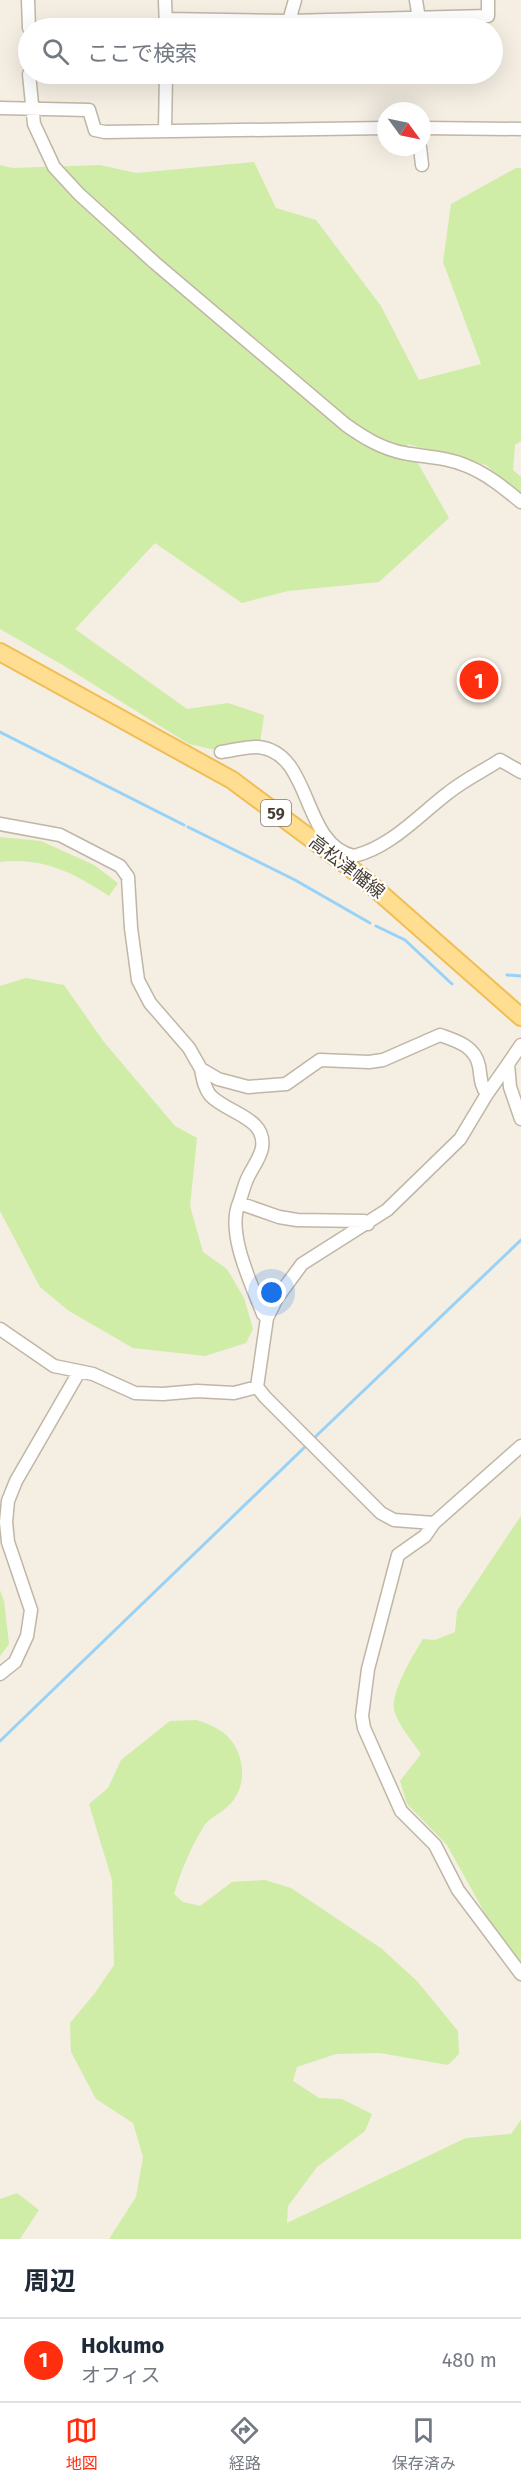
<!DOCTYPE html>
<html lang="ja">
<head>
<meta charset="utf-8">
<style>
	body { margin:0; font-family:"Fira Sans","Noto Sans JP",sans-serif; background:#f2f2f3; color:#1f2937 }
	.compass { position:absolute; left:377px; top:102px; width:54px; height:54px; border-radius:50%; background:#fff; box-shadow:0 6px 24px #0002; rotate:123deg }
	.you { position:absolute; left:272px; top:1293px; width:21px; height:21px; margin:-15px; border:4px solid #fff; border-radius:50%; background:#1a73e8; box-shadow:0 0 0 9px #1a73e833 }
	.badge { display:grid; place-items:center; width:39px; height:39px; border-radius:50%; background:#ff2e0f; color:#fff; font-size:20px; font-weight:700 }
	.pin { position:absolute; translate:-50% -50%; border:3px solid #fff; box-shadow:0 2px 6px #0006 }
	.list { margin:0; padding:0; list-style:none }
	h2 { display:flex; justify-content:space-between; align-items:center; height:78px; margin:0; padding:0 24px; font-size:26px }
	h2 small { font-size:20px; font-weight:400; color:#747a83 }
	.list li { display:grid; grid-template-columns:39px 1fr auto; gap:18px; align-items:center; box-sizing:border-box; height:84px; padding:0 24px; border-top:2px solid #e0e1e3 }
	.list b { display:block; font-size:22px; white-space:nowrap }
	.list p { margin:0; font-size:20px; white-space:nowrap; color:#747a83 }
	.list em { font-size:20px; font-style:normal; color:#747a83 }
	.icon { flex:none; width:33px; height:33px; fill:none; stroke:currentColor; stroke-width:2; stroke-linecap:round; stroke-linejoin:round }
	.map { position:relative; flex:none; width:521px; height:2239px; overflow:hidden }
	.search { position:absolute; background:#fff; box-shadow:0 6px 24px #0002; left:18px; right:18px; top:18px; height:66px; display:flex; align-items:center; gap:15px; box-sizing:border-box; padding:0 21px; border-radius:33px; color:#747a83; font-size:22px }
	.sheet { height:162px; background:#fff }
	nav { display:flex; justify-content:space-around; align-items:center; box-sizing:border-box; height:84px; border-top:2px solid #e0e1e3; background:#fff; font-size:16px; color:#747a83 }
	nav a { display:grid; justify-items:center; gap:3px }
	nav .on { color:#ff2e0f }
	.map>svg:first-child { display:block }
</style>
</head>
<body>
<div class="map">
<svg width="521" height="2239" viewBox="0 0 521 2239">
	<rect width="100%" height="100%" fill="#f4eee3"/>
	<path fill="#cfeda7" d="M254 162 276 208 316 220 381 306 419 380 481 364 443 262 451 204 516 168H521V441L515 445 513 470 521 477V495L486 465 407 444 449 518 379 582 288 591 242 603 155 543 75 629 187 709 228 703 264 715 260 743 220 751 189 744 61 664 0 629V165L13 168 100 165 136 173Z
		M0 837 41 841 94 865 118 883 109 896C74 873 43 857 0 862Z
		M26 978 64 985 104 1042 175 1126 197 1138 190 1206 203 1252 227 1269 244 1298 253 1329 246 1343 205 1356 133 1348 69 1311 40 1287 0 1211V986Z
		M521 1516V1962L492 1926 447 1845 407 1804 400 1781 421 1754C412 1741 400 1727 395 1713 388 1696 413 1655 423 1639L435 1640 455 1632 457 1611Z
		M0 1590 4 1601 9 1644 0 1656Z
		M197 1720C208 1724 222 1729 229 1738 246 1757 247 1788 229 1805 222 1813 210 1817 204 1826 191 1847 181 1870 174 1894L183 1902 200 1906 232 1882 265 1880 291 1888 382 1949 417 1981 458 2031 459 2054 448 2065 380 2053 336 2054 297 2067 293 2081 319 2098 342 2099 372 2114 365 2131 317 2167 288 2206 287 2223 466 2138 511 2134 521 2120V2239H109L136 2197 143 2157 133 2123 96 2099 71 2052 70 2023 95 1993 114 1965 112 1880 89 1804 108 1788 121 1760 170 1721Z
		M17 2193 39 2210 20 2239H0V2199Z"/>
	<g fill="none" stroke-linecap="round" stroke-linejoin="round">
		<path stroke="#98d2f7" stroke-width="3" d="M0 732 184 825
			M188 827 295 880 370 923
			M376 926 405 940 452 984
			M507 975 521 976
			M312 1440 521 1240
			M0 1741 307 1445"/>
		<g stroke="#c0b6a5" stroke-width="15">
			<path id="minor" d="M28 0 29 28
				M165 0 166 28
				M416 0 419 19
				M166 19 289 21 488 16V0
				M289 21 295 0
				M29 74 34 124 54 167 79 194 155 263 346 425C363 437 382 449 404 453 425 457 447 457 467 466 487 474 504 488 521 502
				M0 108 89 110 95 130 105 132 386 128
				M422 128 521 129
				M165 130 166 74
				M420 147 422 165
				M221 752C232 751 246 746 258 747 313 752 301 845 354 856 391 847 419 815 448 793 464 780 483 771 500 760L521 772
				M0 824 60 835 120 866 128 877 131 928 138 980 150 1003 189 1048 201 1069 218 1079 248 1087 286 1084 320 1060 369 1062 383 1060 440 1035C457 1041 475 1046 479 1066 481 1077 480 1085 487 1094
				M521 1045 508 1064 510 1087 521 1119
				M201 1069C203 1079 204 1087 210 1095 226 1113 267 1117 262 1148 260 1158 253 1167 248 1177 244 1185 242 1195 239 1203
				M267 1318 263 1314C252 1285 226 1233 239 1203L279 1217 297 1220 364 1221 368 1224
				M0 1329 54 1366 93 1374 135 1393 163 1394 197 1391 234 1393 257 1387
				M521 1446 434 1523 425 1536 398 1555 368 1669 362 1716 364 1728 401 1811 435 1845 458 1890 521 1974
				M434 1523 394 1520 381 1513 265 1397 257 1387 267 1318 277 1298 302 1264 387 1210 460 1139 487 1094 508 1064
				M0 1674 15 1662 27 1636 31 1610 8 1542 6 1522 8 1501 16 1481 79 1372"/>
		</g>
		<g stroke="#f0be55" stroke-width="20">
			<path id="major" d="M0 652 232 780 361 876 521 1017"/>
		</g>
		<use href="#minor" stroke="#fff" stroke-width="12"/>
		<use href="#major" stroke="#ffdd91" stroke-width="16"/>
	</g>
	<g text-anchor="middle" stroke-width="4.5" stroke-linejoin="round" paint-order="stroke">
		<rect fill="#fff" stroke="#7e7870" stroke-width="1.5" x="261" y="800" width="30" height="26" rx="4.5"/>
		<g font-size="16" font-weight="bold" fill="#463e33">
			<text x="276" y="819">59</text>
		</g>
		<g font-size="18" fill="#463e33" stroke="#fff">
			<text transform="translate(347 867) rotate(38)" y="6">高松津幡線</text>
		</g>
	</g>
</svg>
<svg class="compass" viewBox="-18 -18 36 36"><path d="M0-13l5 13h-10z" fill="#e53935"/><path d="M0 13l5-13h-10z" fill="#747a83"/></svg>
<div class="you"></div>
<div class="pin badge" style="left:479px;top:680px">1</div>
<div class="search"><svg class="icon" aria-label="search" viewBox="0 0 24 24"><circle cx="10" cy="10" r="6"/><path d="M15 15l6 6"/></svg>ここで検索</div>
</div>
<section class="sheet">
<h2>周辺<small></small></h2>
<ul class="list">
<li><span class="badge">1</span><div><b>Hokumo</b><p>オフィス</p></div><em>480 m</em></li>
</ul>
</section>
<nav>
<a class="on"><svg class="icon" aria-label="map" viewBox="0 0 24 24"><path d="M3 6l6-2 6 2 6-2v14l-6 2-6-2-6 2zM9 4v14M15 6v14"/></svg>地図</a>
<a><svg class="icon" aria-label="directions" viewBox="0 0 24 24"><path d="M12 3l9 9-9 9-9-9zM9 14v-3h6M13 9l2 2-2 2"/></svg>経路</a>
<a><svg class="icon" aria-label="saved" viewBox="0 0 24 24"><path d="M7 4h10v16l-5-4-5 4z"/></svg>保存済み</a>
</nav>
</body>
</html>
